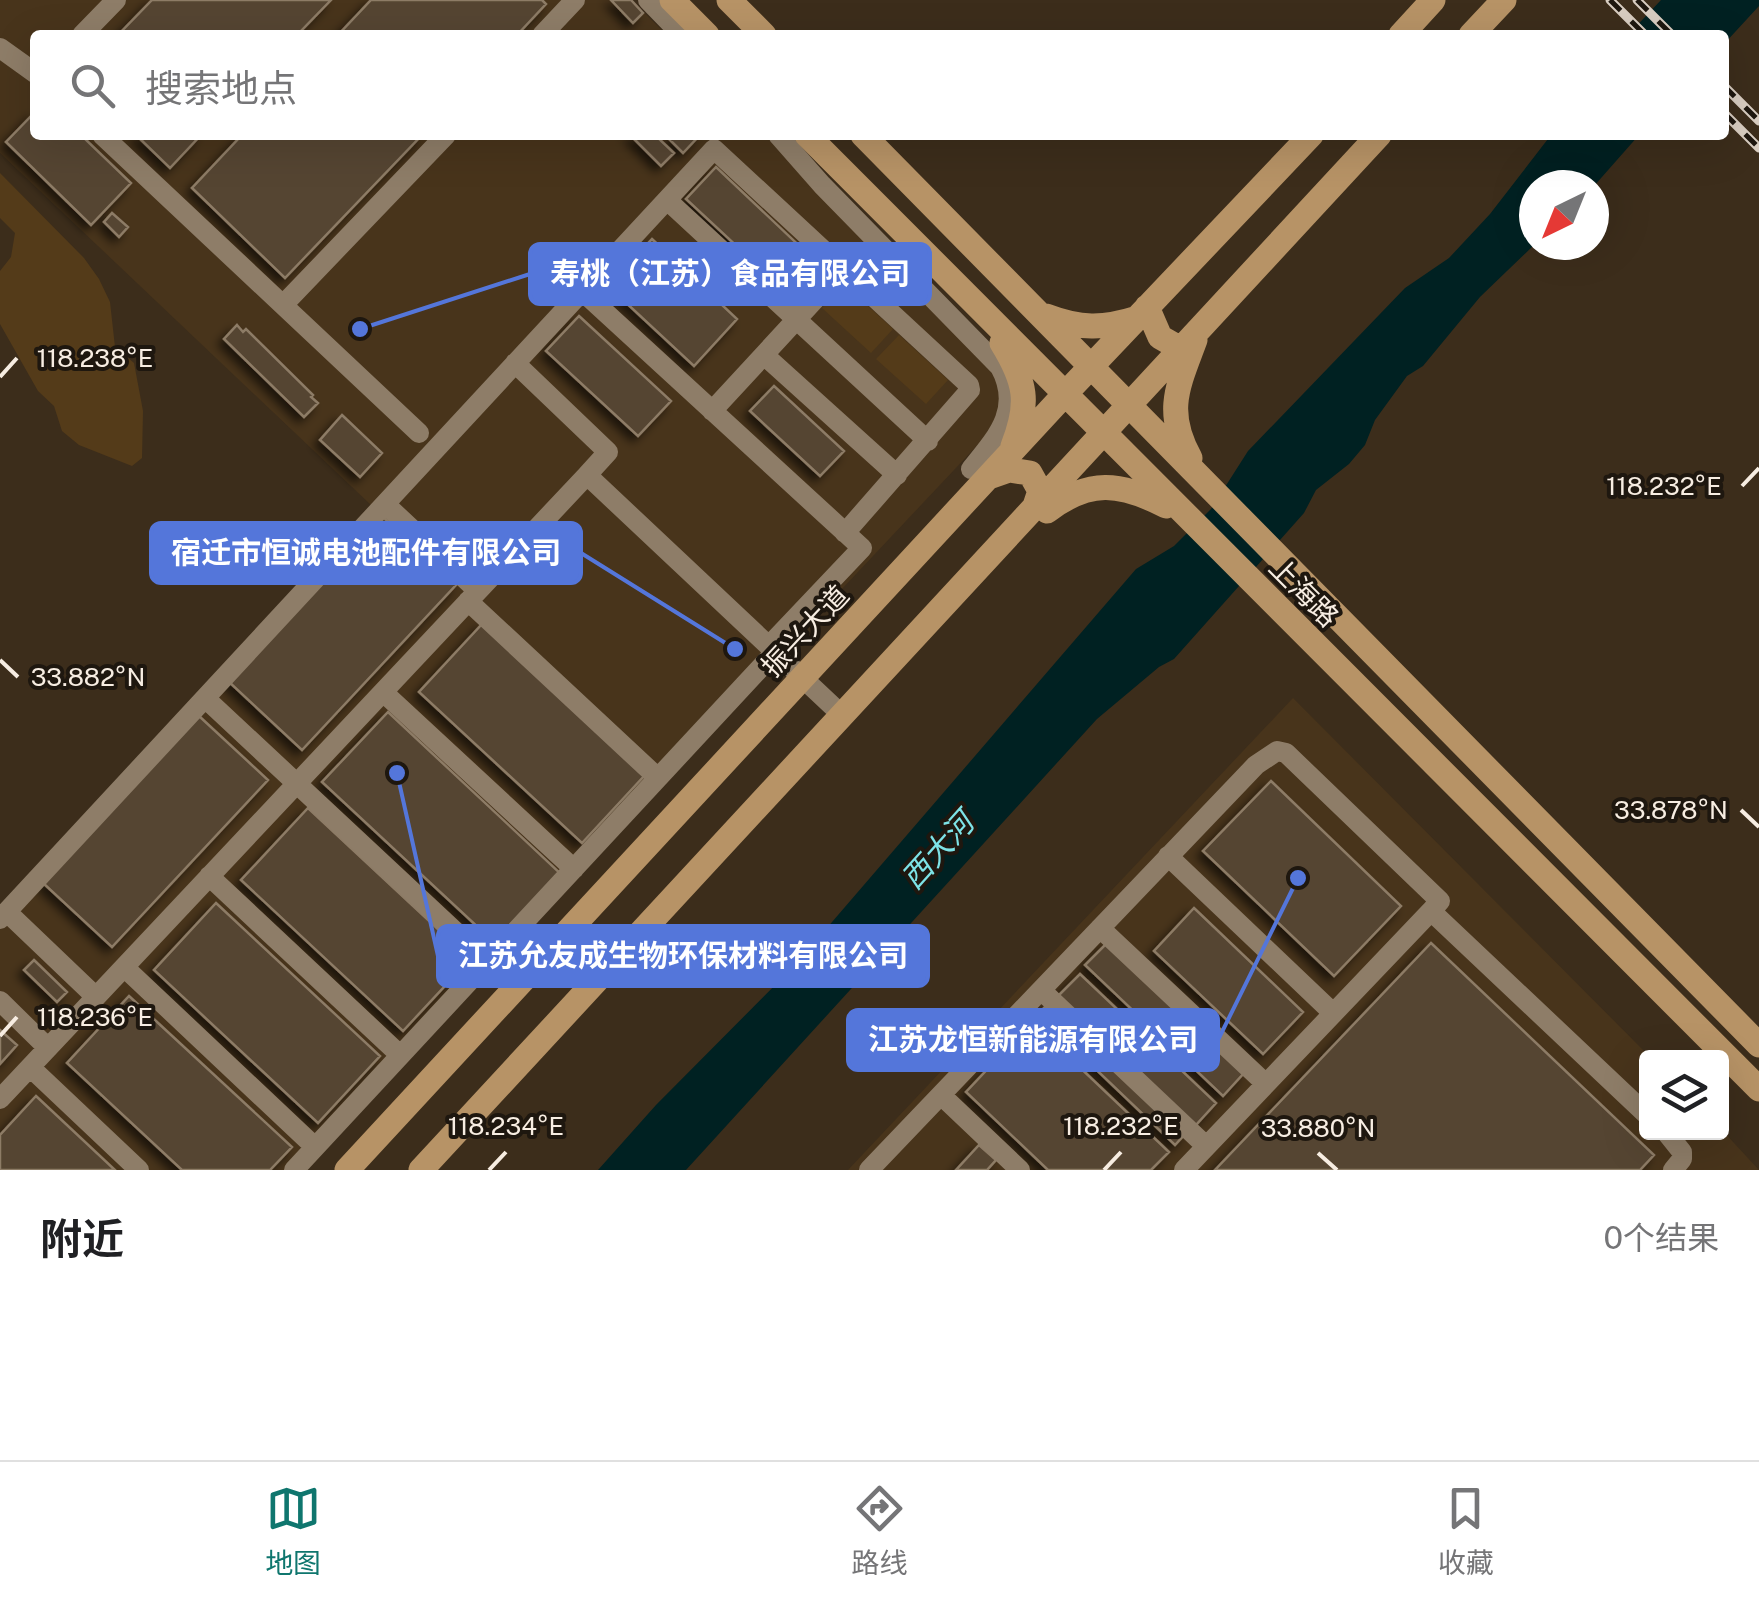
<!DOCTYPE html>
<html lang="zh">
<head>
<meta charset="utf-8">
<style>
	body { margin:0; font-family:"Public Sans","Noto Sans SC",sans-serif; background:#f2f2f2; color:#202124 }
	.controls { position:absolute; right:30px; bottom:30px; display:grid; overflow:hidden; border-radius:10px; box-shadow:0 10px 40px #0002 }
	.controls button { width:90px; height:90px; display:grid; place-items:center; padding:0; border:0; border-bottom:2px solid #e0e0e0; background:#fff; color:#202124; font:50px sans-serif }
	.compass { position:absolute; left:1519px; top:170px; width:90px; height:90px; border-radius:50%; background:#fff; box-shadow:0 10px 40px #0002; rotate:223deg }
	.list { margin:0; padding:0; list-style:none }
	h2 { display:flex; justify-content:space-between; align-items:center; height:130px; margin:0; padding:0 40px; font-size:42px }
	h2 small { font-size:32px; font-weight:400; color:#757577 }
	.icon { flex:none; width:55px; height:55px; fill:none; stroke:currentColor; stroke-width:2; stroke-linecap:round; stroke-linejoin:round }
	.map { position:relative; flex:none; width:1759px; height:1170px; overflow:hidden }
	.search { position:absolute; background:#fff; box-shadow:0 10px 40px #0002; left:30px; right:30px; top:30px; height:110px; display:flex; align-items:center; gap:25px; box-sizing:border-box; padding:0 35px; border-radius:10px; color:#757577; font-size:38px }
	.sheet { height:290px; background:#fff }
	nav { display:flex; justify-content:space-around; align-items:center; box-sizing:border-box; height:140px; border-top:2px solid #e0e0e0; background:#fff; font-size:28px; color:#757577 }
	nav a { display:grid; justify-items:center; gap:5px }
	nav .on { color:#0f766e }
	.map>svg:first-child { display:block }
</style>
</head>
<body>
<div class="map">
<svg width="1759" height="1170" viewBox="0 0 1759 1170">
	<defs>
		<filter id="shadow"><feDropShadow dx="-5.5" dy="5.5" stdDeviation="5" flood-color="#0009"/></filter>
	</defs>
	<rect width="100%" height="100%" fill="#3c2d1b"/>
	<path fill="#48341b" d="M0 0H631L667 35H35V135H767L1020 400 792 642 307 1170H0V905L371 505 0 153Z
		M1293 698 1650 1057 1646 1058V1132H1722V1130L1759 1170H848Z"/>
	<path fill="#543b19" d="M0 173 84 258 99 279 110 302 115 347 134 363 143 411 142 458 132 466 79 445 62 431 54 406 38 391 0 324V271L11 257 15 233 0 218Z
		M844 284 893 329 871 353 822 308Z
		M899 335 948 380 926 404 876 359Z"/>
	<path fill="#002122" d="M1661 0H1759V6L1724 44V35H1628Z
		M1551 135H1639L1594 186 1534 185V245L1480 297 1423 366 1407 376 1375 420 1365 445 1349 464 1316 490 1304 513 1174 659 1159 667 1097 719 686 1170H598L656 1105 795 965 1136 569 1174 546 1211 509 1248 451 1405 288 1449 258 1490 214Z"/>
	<path fill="#544431" stroke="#8d7b66" stroke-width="2.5" filter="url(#shadow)" d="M152 0H331L297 35H118Z
		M371 0H542L546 4 517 35H338Z
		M611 0H631L643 13 633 23Z
		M35 112V135H81L131 183 91 225 6 142Z
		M136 135H201L170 168Z
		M242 135H422L285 278 192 188Z
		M630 135H655L674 153 661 166Z
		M675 135H700L683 153 670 140Z
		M716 167 828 273 799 304 686 199Z
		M112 213 128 227 119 237 104 222Z
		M652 239 737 319 694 366 608 286Z
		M579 316 671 401 638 436 546 351Z
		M237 325 243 332 246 329 313 395 311 397 318 403 304 417 224 339Z
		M774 386 844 451 820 476 750 411Z
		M342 415 382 453 360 477 320 440Z
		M382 516 456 585 302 750 228 681Z
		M483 623 645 775 582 843 419 692Z
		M388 712 562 875 497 945 322 782Z
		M199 716 268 780 112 947 43 883Z
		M1271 781 1401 906 1334 976 1203 851Z
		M308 808 470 959 403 1031 241 880Z
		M216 903 380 1056 318 1123 154 970Z
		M1194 908 1303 1012 1263 1054 1154 951Z
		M1107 943 1244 1073 1223 1096 1085 965Z
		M1431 943 1654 1155 1640 1170H1215Z
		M34 960 67 992 57 1002 24 970Z
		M1080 974 1216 1103 1195 1126 1058 996Z
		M129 996 292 1147 270 1170H182L67 1063Z
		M1049 1003 1186 1133 1175 1145 1038 1014Z
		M1032 1022 1169 1152 1151 1170H1048L966 1092Z
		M0 1030 17 1045 0 1064Z
		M36 1096 115 1170H0V1135Z
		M979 1145 996 1160 987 1170H956Z"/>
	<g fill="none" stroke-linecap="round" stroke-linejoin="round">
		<path stroke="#8e7d68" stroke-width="20" d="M648 0 682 35
			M82 35 116 0
			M542 35 575 0
			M0 48 35 73
			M102 135 419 433
			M778 135 822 185 1000 367C1023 409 997 437 971 469
			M667 200 928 441
			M582 291 862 548 769 646
			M283 305 446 135
			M764 355 897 475
			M515 363 608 452 587 475
			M712 411 843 269
			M385 504 478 591
			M468 601 658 778
			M383 692 574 869
			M205 698 488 962
			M1168 856 1333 1013
			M209 876 400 1055
			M7 912 96 997
			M0 919 714 149 969 385 970 390 845 533
			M1100 928 1266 1084
			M124 967 315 1147
			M1041 990 1206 1146
			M0 1001 48 1048
			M30 1067 139 1170
			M941 1095 1020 1170
			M0 1099 587 475 842 715
			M1666 1132 1682 1152V1159L1673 1170
			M294 1170 775 652
			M869 1170 1256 765 1277 751 1286 753 1440 901 1431 911
			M1184 1170 1431 911 1646 1114"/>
		<path stroke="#b79366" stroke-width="25" d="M672 0 707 35
			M729 0 764 35
			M1401 35 1433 0
			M1471 35 1504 0
			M807 135 1759 1089
			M863 135 1759 1045
			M1147 307 1160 337 1181 349
			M1046 316C1080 329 1103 329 1138 318
			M1002 343C1026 382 1030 403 1013 446
			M1190 458C1164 411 1178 386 1195 340
			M989 477 1009 470 1030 473 1040 491 1035 506
			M1047 511C1089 479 1120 482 1166 506
			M347 1170 1064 395 1311 135
			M421 1170 1379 135"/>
		<g stroke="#d8cdc1" stroke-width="9">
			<path id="rail" d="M1610 0 1645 35
				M1637 0 1672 35
				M1724 86 1759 121
				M1724 113 1759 148"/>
		</g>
		<use href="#rail" stroke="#1e170f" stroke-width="5" stroke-dasharray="15" stroke-linecap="butt"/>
	</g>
	<path fill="none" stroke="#f7ede2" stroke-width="4" d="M0 377 17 358M1742 486 1759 468M0 660 18 677M1741 810 1759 827M0 1036 17 1017M1318 1153 1337 1170M489 1170 506 1152M1104 1170 1121 1152"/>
	<g text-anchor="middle" stroke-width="8" stroke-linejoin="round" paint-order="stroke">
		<g font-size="28" fill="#f7ede2" stroke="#1e170f">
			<text transform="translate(1304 592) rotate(45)" y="10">上海路</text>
			<text transform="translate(805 631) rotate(-47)" y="10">振兴大道</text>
		</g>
		<g font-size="30" font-style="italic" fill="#7de3e7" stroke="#1e170f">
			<text transform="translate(938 851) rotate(-48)" y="10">西大河</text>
		</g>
	</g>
	<g font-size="25" text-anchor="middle" fill="#f7ede2" stroke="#1e170f" stroke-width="8" stroke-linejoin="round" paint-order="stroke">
		<text x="95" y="367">118.238°E</text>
		<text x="1664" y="495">118.232°E</text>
		<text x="88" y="686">33.882°N</text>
		<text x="1671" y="819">33.878°N</text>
		<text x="95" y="1026">118.236°E</text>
		<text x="506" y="1135">118.234°E</text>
		<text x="1121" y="1135">118.232°E</text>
		<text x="1318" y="1137">33.880°N</text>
	</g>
	<path fill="none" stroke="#5476da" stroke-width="4" d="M360 329L530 274M735 649L581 553M397 773L438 956M1298 878L1218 1040"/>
	<g fill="#5476da" stroke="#1e170f" stroke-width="4">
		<circle cx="360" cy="329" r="10"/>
		<circle cx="735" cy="649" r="10"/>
		<circle cx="397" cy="773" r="10"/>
		<circle cx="1298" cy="878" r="10"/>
	</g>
	<g fill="#5476da" stroke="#5476da" stroke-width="4">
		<rect x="530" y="244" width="400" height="60" rx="10"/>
		<rect x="151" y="523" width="430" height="60" rx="10"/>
		<rect x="438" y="926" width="490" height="60" rx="10"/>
		<rect x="848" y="1010" width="370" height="60" rx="10"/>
	</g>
	<g font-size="30" text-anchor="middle" font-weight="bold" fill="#fff">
		<text x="730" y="284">寿桃（江苏）食品有限公司</text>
		<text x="366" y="563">宿迁市恒诚电池配件有限公司</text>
		<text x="683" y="966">江苏允友成生物环保材料有限公司</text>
		<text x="1033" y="1050">江苏龙恒新能源有限公司</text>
	</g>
</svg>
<div class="controls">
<button><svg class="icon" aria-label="layers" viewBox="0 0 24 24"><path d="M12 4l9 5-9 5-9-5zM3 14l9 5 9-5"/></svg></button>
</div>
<svg class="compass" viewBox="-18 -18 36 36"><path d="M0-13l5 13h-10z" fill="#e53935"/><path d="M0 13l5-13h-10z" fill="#757577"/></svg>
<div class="search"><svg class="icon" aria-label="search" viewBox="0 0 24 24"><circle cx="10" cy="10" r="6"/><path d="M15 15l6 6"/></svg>搜索地点</div>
</div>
<section class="sheet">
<h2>附近<small>0个结果</small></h2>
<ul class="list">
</ul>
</section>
<nav>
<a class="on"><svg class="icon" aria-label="map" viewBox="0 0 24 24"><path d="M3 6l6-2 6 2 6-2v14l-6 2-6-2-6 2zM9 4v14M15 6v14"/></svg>地图</a>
<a><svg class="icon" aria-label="directions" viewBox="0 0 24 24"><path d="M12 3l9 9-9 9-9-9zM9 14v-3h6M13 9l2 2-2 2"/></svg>路线</a>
<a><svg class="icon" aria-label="saved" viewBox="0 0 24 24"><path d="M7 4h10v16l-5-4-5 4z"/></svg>收藏</a>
</nav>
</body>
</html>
